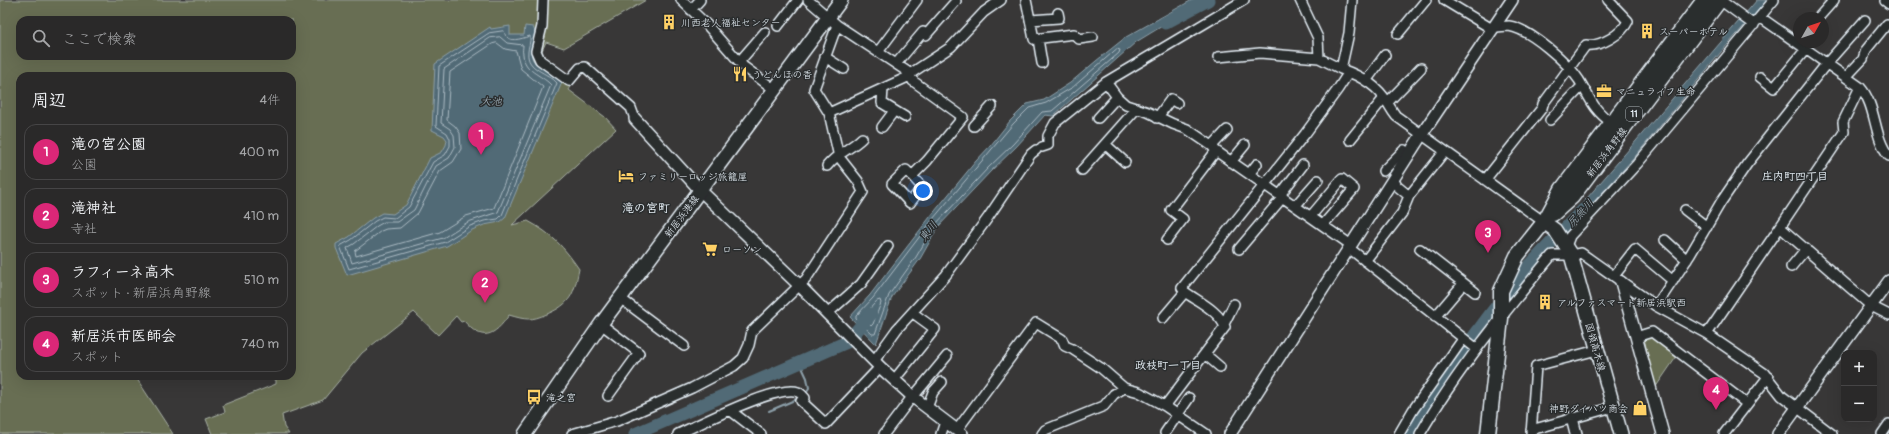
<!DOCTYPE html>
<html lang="ja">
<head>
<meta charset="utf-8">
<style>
	body { margin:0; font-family:Pangolin,"Klee One",sans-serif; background:#363535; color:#f1f3f6 }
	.controls { position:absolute; right:12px; bottom:12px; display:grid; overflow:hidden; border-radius:8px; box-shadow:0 4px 16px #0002 }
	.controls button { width:36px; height:36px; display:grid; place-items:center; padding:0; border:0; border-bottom:1px solid #464546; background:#2a2929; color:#f1f3f6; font:20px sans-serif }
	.compass { position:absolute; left:1793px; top:12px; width:36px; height:36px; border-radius:50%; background:#2a2929; box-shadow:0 4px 16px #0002; rotate:50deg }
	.you { position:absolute; left:923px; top:191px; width:14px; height:14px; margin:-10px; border:3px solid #fff; border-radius:50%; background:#1a73e8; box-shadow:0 0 0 6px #1a73e833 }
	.badge { display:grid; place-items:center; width:26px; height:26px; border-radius:50%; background:#db2777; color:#fff; font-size:13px; font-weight:700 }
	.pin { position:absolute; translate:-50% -33px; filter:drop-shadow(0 1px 2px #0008) }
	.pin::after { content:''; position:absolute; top:21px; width:14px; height:12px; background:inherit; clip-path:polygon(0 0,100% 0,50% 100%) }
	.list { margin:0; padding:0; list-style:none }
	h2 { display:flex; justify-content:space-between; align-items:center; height:52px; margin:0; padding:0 16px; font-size:17px }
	h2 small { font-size:13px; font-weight:400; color:#a5a6a8 }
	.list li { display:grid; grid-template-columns:26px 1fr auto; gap:12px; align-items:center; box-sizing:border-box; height:56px; margin:0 8px 8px; padding:0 8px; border:1px solid #464546; border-radius:12px }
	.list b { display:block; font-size:15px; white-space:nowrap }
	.list p { margin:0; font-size:13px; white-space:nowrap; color:#a5a6a8 }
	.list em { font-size:13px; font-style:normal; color:#a5a6a8 }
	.icon { flex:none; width:22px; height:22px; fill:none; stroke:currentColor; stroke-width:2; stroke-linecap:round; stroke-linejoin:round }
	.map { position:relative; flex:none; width:1889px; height:434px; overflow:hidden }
	.search { position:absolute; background:#2a2929; box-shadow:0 4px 16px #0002; left:16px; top:16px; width:280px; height:44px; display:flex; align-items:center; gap:10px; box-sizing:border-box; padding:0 14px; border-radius:12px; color:#a5a6a8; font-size:15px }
	.panel { position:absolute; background:#2a2929; box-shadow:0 4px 16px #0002; left:16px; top:72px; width:280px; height:308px; border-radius:12px }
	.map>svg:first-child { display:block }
</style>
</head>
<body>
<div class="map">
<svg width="1889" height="434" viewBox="0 0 1889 434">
	<rect width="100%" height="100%" fill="#383737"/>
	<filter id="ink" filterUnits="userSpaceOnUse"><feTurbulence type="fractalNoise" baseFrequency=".025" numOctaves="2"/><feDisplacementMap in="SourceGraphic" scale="8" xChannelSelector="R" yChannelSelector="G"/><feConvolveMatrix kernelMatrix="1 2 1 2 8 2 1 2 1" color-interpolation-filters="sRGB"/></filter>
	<g filter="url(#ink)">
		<path fill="#686e53" stroke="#a8b0a6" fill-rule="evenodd" d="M0 0H646L564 48 546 42 541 53 544 59 573 83 569 90 605 117 616 129 512 225 528 221C552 234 564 247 579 269 574 294 571 304 547 314 531 321 526 320 509 315 494 337 482 342 464 321L461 322 456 316 438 335 414 312 362 353 323 400 282 415 284 427 289 434H212L206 419 225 412 223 405 276 384V380L267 376H292V76H20V376H135L173 434H0ZM20 20H292V56H20Z
			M1650 335 1677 356 1655 388 1644 338Z"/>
		<path fill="#516a76" stroke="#8da0aa" d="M1192 0H1210L1187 11 1136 42 1053 116 1045 115 1016 147 991 171 938 227 920 259 892 297 876 344 850 317 870 295 930 217 976 161 991 145 1010 121 1027 104 1044 100 1070 83 1096 61 1126 37Z
			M1757 0H1767L1721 52 1633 159 1571 227 1570 218 1576 211Z
			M510 26V35H524L525 26 533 27C540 38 527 50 533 60 539 69 554 75 563 80L505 218 500 222 484 225 472 230 447 246 347 275 336 248V244L349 237 373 218 382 213 393 214 406 205 430 158 442 152 446 145 447 140 444 136 432 130 435 64 490 27 491 29Z"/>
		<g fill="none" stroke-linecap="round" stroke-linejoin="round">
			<path stroke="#acbbc4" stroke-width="1" d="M504 31C505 33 505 36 507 37 512 43 526 37 530 36 531 42 528 47 528 52 526 70 548 72 557 83L502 215 498 219 484 221 470 226 445 242 349 269 340 246 351 240 375 221 383 217 395 218 409 207 433 162 445 155 450 146V139L447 133 436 126 439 66 489 33Z
				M500 37 507 43 523 45C523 48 522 51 523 54 524 72 541 74 551 85L498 212 468 222 443 238 352 263 347 248 354 244 377 226 384 222H397L414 210 436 166 449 158 455 147 454 135 450 129 441 123 444 69 490 38Z
				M497 43 505 49 516 51 521 69 543 87 494 208 466 216 440 232 356 256 355 251 381 231 386 229 400 228 418 213 440 171 453 162 461 149 460 133 455 126 447 120 450 72 492 44Z
				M1117 49 1120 50 1119 53 1052 111 1042 112 1013 144 988 168 935 225 916 257 889 295 875 334H872L856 319V316L873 298 933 219 1013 124 1029 108 1046 103 1073 87Z
				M877 301 880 300 881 303 873 324 871 326 863 317Z"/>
			<path stroke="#8da0aa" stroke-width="2" d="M800 363 807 378 809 388 804 395
				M769 411 797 399"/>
			<path stroke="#516a76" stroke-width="13" d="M1165 23 1208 0
				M635 434 847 342 871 314
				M1409 434C1442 380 1478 328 1518 279 1538 255 1561 233 1583 210"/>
			<g stroke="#e8f1f8" stroke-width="12">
				<path id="minor" d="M543 0 542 26 536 51 540 60 569 81 580 68 585 67 631 108 635 119
					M681 0 707 25 743 66 775 90
					M808 0 837 25 908 72 913 81 963 117 927 161 912 176 906 170 892 184 910 203 922 187 912 176
					M1026 0 1034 39 1074 34 1079 39 1093 37
					M1352 0 1349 33 1341 69C1358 75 1378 86 1387 102 1390 107 1392 111 1396 116L1544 222
					M1444 0 1492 29
					M1720 0 1754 25
					M1885 1 1889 4
					M691 10 700 0
					M1760 17 1860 87C1877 106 1873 137 1889 156
					M1818 18 1834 0
					M1030 20 1059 18 1058 13
					M778 26 798 0
					M1494 27C1499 27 1504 26 1509 26 1530 29 1568 63 1579 80 1590 98 1593 110 1612 123
					M1398 34 1426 0
					M1038 39 1042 63
					M878 52 917 0
					M825 57 844 69
					M1218 57 1260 53 1319 58 1318 38 1300 0
					M1319 58 1341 69
					M739 62 765 32
					M896 64 923 32 926 35 956 1
					M1847 76 1863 59 1866 50 1887 24
					M1760 77 1774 88 1806 49
					M1366 81 1385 55
					M1106 82 1244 0
					M1860 87 1843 122 1844 132 1780 227 1871 306 1889 315
					M883 89 882 103 905 117
					M1388 102 1421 68
					M829 113 910 76 913 72 951 47 984 12 1001 0
					M1098 118 1117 97
					M1157 118 1171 99 1177 103
					M1550 120 1582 86
					M974 126 992 106
					M882 127 894 111
					M1350 140 1384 98
					M1105 144 1125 162
					M1212 146 1227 130
					M1042 147 1048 145V136L1055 123 1106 82 1117 97 1126 105 1148 112 1173 124 1187 129 1212 146 1216 151 1351 245
					M1231 162 1245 145
					M827 166C837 153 851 149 862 138
					M1082 170 1137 108
					M1383 171 1404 150 1409 154
					M1249 174 1257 164
					M1393 179 1397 186 1409 196 1445 151
					M1485 180 1542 108 1543 104 1586 45C1601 47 1622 34 1628 21L1608 0
					M1280 195 1303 165
					M1296 205 1318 180
					M1685 210 1707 227
					M1311 216 1342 179 1354 189 1323 225
					M1167 240 1183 219 1171 210 1216 151
					M1665 240 1687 260
					M1566 246 1570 236 1637 164 1774 0
					M1349 248 1477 349
					M1239 249 1283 197
					M1420 249 1475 292
					M1365 261 1402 213 1409 196
					M1791 267 1806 249
					M1614 276 1635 249 1673 281
					M620 298 684 346
					M1656 306 1690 255 1721 202 1747 164 1827 63 1865 20
					M827 314 861 284 888 246
					M1435 317 1463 284
					M1163 318 1185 292
					M601 324 639 353 608 396
					M1224 324 1234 304
					M1707 334 1780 227
					M1636 337 1652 332 1747 404
					M1206 355 1220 367
					M874 361 897 329 946 275 987 219 1031 154 1036 150
					M894 380 935 329 913 313
					M913 397 947 356
					M927 408 933 392 942 382
					M731 411 761 434
					M957 430 1036 323 1062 339 1065 346 1072 349 1101 368 1124 388 1139 392 1165 406
					M1531 430 1613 407
					M1165 433 1189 398
					M572 434 617 421 692 388 734 366 743 358 749 345 752 331 806 279 863 192 858 181 839 157 829 113 814 89 837 25
					M678 434C700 424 778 384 798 392 801 393 803 396 805 398L801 401 826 424 880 367
					M884 434 912 397
					M941 434 945 422
					M1042 434 1045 430 1104 406 1114 394 1124 388
					M1206 434 1165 406 1225 327C1219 311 1199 302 1185 292L1182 288 1305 134 1338 89 1349 72
					M1399 434 1413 410 1463 339
					M1420 434C1457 370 1505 312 1552 255H1571L1581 253 1656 306 1707 334 1764 373 1782 396 1832 434
					M1531 434 1536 366 1597 350
					M1724 434 1768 377
					M1882 434 1889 424"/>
			</g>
			<g stroke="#e8f1f8" stroke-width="14">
				<path id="tertiary" d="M635 119 700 190 800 286 880 367 913 397 962 434
					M1621 282 1663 434
					M1572 418 1576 434
					M1230 434 1422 134 1512 0
					M1778 434 1889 281"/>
			</g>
			<g stroke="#e8f1f8" stroke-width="16">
				<path id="secondary" d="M1544 222 1555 230 1571 255 1621 434
					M525 434 601 324 841 0"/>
			</g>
			<g stroke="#e8f1f8" stroke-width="17">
				<path id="primary" d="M1553 214 1572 197 1720 0
					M1488 434 1501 318V291L1517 256 1544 222 1562 189 1704 0"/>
			</g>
			<use href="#minor" stroke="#2a2d2e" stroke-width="9"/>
			<use href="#tertiary" stroke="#2a2d2e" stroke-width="11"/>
			<use href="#secondary" stroke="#2a2d2e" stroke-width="13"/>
			<use href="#primary" stroke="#2a2d2e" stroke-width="14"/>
		</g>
	</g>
	<defs>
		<g id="building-bare" transform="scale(1.2)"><path d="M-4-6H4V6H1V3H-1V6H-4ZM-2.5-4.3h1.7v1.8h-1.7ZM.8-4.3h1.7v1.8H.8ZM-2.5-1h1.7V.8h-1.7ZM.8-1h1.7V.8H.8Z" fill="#ffd166" stroke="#2a2d2e" stroke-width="2.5" paint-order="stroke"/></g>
		<g id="restaurant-bare" transform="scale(1.2)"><path d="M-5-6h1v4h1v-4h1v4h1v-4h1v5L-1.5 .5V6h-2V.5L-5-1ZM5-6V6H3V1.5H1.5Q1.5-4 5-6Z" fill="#ffd166" stroke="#2a2d2e" stroke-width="2.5" paint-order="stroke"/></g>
		<g id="office-bare" transform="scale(1.2)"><path d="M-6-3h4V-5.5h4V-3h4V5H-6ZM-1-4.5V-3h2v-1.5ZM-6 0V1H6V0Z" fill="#ffd166" stroke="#2a2d2e" stroke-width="2.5" paint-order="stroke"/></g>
		<g id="hotel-bare" transform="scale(1.2)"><path d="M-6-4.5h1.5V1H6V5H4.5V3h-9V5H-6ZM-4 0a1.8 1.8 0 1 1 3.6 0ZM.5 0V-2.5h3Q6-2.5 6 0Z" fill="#ffd166" stroke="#2a2d2e" stroke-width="2.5" paint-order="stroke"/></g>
		<g id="supermarket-bare" transform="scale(1.2)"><path d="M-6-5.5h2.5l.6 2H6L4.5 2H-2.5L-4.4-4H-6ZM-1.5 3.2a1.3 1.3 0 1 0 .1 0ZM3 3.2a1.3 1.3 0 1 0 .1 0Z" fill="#ffd166" stroke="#2a2d2e" stroke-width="2.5" paint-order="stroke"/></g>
		<g id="bus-bare" transform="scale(1.2)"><path d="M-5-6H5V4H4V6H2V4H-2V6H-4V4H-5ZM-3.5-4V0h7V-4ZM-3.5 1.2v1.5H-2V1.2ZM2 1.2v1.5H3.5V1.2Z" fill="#ffd166" stroke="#2a2d2e" stroke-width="2.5" paint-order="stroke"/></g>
		<g id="shop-bare" transform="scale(1.2)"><path d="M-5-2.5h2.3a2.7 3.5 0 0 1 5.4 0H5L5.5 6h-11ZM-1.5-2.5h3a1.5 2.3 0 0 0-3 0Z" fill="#ffd166" stroke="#2a2d2e" stroke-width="2.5" paint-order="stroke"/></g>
	</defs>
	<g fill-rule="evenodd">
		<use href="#building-bare" x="669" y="22"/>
		<use href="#building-bare" x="1647" y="31"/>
		<use href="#restaurant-bare" x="740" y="74"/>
		<use href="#office-bare" x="1604" y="91"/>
		<use href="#hotel-bare" x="626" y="176"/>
		<use href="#supermarket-bare" x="710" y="249"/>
		<use href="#building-bare" x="1545" y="302"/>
		<use href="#bus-bare" x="534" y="397"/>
		<use href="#shop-bare" x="1640" y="408"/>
	</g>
	<g text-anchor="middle" stroke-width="3" stroke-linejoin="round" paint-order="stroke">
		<rect fill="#2a2d2e" stroke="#afb6bb" stroke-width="1" x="1626" y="107" width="16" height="14" rx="3"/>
		<g font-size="9" font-weight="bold" fill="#e8f1f8">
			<text x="1634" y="117">11</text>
		</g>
		<g font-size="10" fill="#e8f1f8" stroke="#2a2d2e" text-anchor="start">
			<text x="681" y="26">川西老人福祉センター</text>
			<text x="1659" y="35">スーパーホテル</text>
			<text x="752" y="78">うどんほの香</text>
			<text x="1616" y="95">マニュライフ生命</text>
			<text x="638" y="180">ファミリーロッジ旅籠屋</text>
			<text x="722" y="253">ローソン</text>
			<text x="1557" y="306">アルファスマート新居浜駅西</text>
			<text x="546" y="401">滝之宮</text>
			<text x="1628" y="412" text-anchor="end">神野ダイハツ商会</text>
		</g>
		<g font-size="10" fill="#e8f1f8" stroke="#2a2d2e">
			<text transform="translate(1606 152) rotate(-53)" y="4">新居浜角野線</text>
			<text transform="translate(681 216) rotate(-53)" y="4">新居浜港線</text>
			<text transform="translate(1596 347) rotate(74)" y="4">国領高木線</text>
		</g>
		<g font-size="11" font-style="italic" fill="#a4b4be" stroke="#2a2d2e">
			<text x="491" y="105">大池</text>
			<text transform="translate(1580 213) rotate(-47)" y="4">尻無川</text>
			<text transform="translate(928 231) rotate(-52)" y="4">東川</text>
		</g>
		<g font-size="11" font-weight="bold" fill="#e8f1f8" stroke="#2a2d2e">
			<text x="1795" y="180">庄内町四丁目</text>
			<text x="1168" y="369">政枝町一丁目</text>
		</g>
		<g font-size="12" font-weight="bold" fill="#e8f1f8" stroke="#2a2d2e">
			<text x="646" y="212">滝の宮町</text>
		</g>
	</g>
</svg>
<div class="controls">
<button>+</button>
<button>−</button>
</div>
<svg class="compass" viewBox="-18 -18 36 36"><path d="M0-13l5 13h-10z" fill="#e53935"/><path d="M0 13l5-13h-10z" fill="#a5a6a8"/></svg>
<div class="you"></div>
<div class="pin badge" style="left:481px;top:155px">1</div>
<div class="pin badge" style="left:485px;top:303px">2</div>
<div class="pin badge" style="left:1488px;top:253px">3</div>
<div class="pin badge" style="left:1716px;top:410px">4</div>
<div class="search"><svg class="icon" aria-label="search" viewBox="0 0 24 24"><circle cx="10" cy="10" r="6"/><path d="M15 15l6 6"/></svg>ここで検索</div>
<section class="panel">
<h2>周辺<small>4件</small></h2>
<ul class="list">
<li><span class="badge">1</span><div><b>滝の宮公園</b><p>公園</p></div><em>400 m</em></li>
<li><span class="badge">2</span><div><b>滝神社</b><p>寺社</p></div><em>410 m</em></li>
<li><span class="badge">3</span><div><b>ラフィーネ高木</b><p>スポット · 新居浜角野線</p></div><em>510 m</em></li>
<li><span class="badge">4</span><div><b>新居浜市医師会</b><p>スポット</p></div><em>740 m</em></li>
</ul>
</section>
</div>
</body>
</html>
